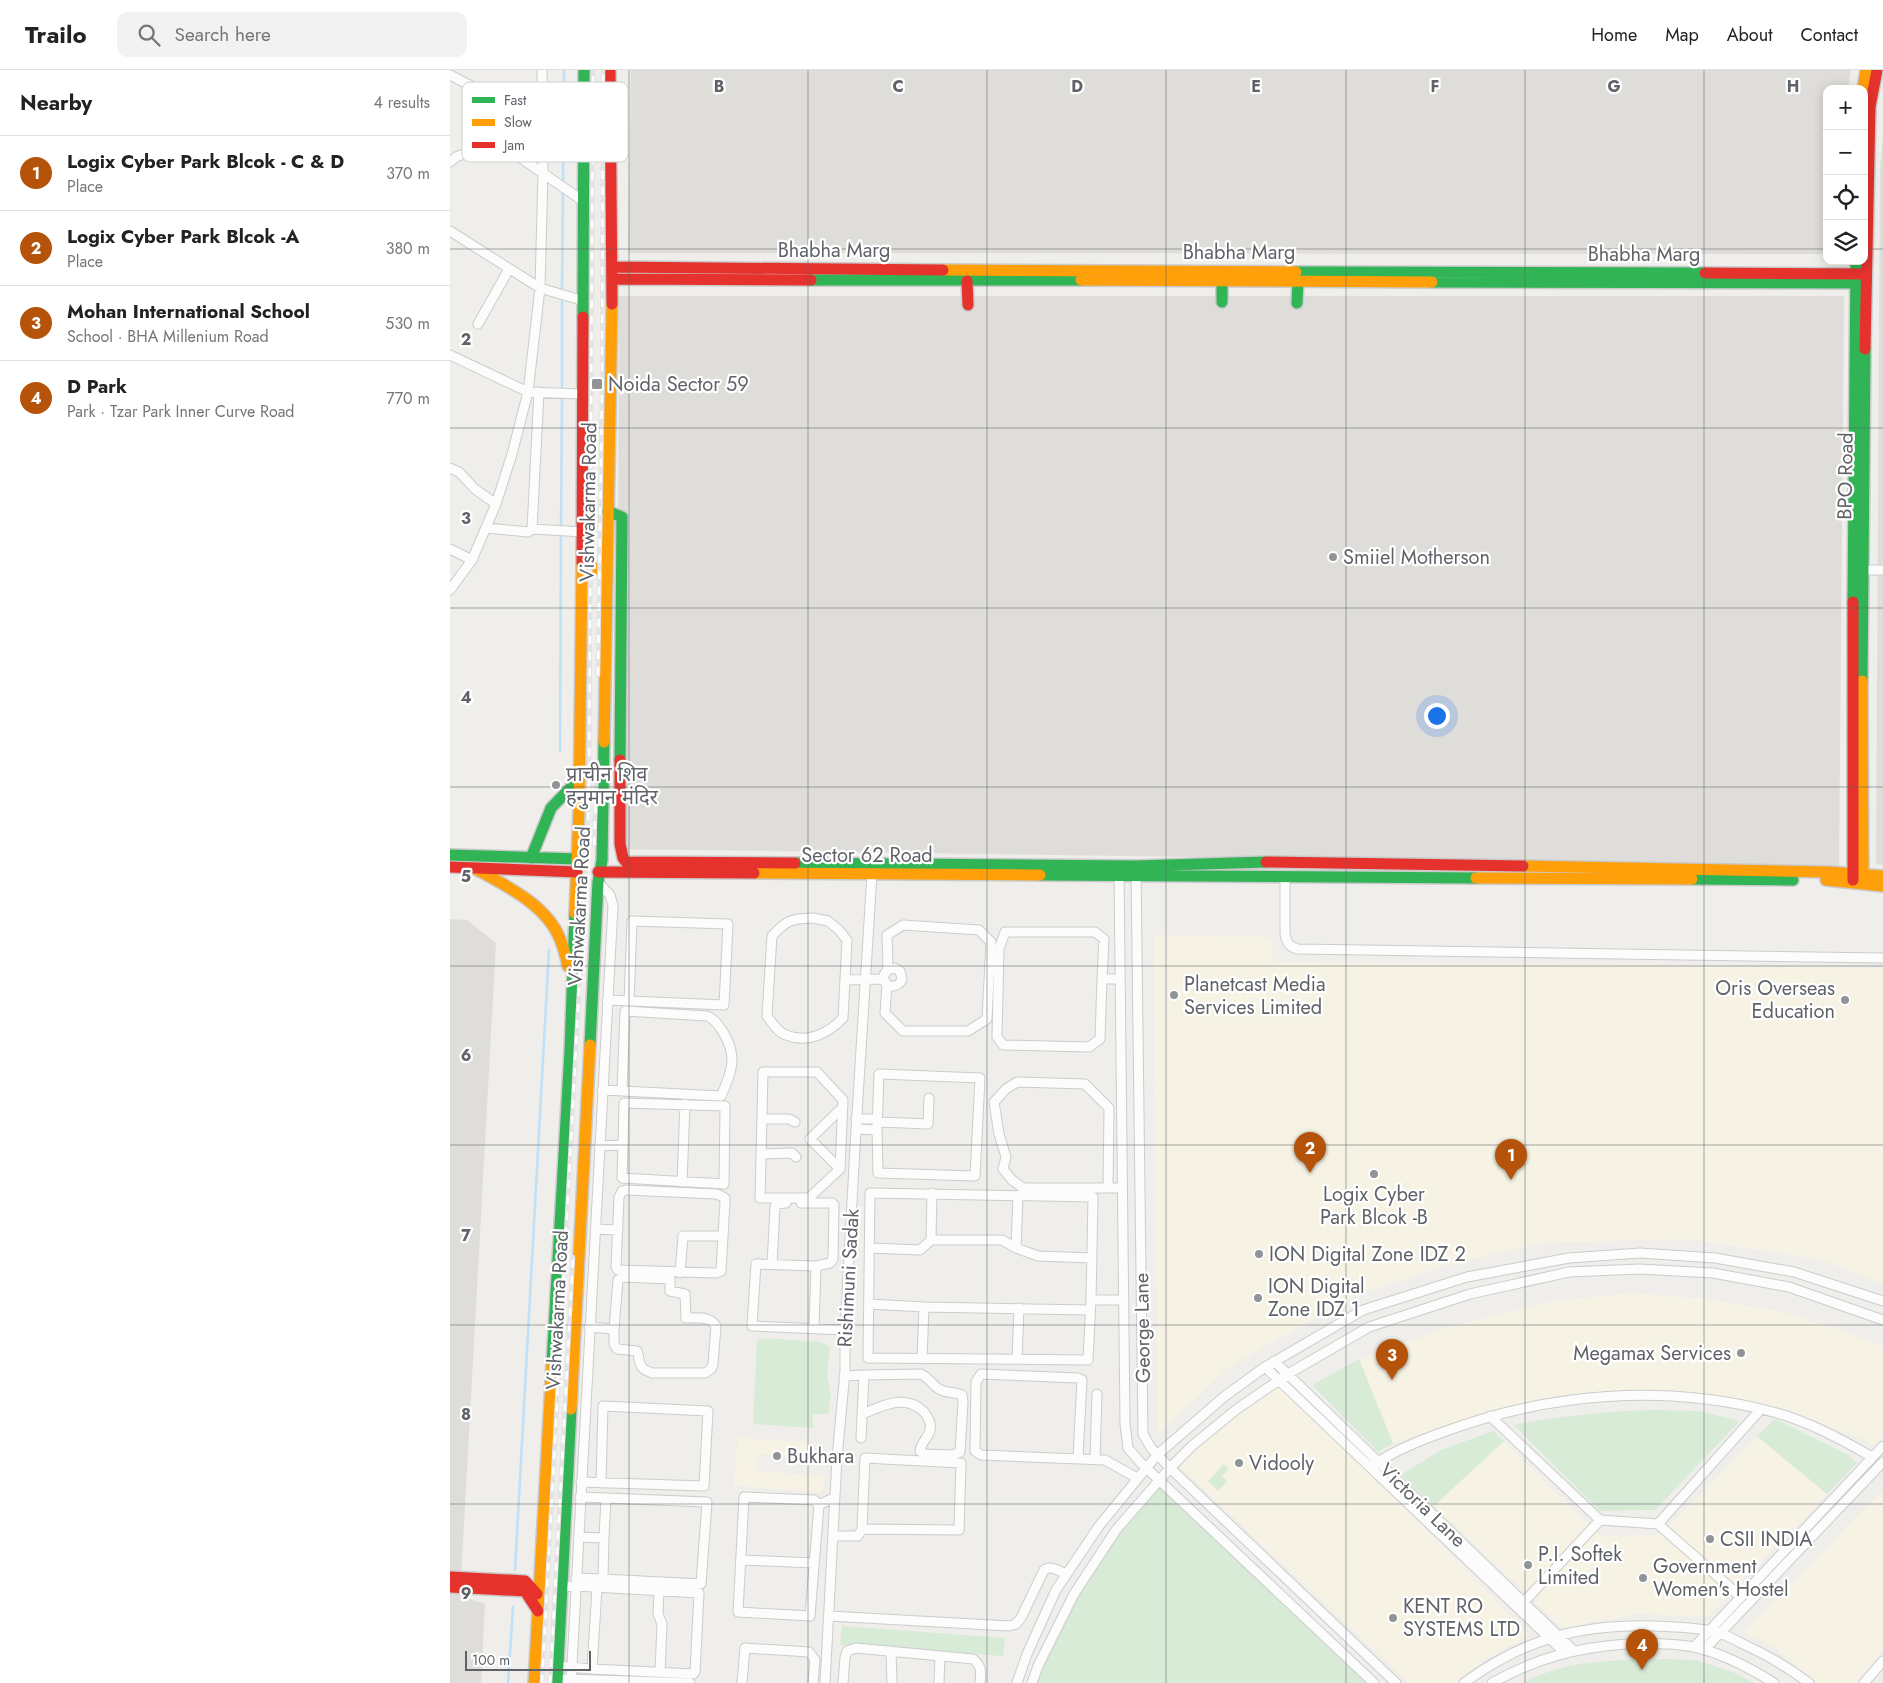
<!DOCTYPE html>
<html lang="en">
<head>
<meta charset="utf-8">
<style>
	body { margin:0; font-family:Jost,"Noto Sans Devanagari",sans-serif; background:#f2f2f2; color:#222 }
	.controls { position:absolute; right:15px; top:15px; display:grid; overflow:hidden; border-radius:10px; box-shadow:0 2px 12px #0003 }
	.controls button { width:45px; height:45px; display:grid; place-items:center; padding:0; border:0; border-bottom:1px solid #e0e0e0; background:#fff; color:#222; font:25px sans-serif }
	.scale { position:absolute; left:15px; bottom:12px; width:126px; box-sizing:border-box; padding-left:5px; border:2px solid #5f6368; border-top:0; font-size:14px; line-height:18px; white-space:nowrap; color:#5f6368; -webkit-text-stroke:4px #fff; paint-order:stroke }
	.you { position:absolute; left:986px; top:645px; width:18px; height:18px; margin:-12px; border:4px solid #fff; border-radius:50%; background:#1a73e8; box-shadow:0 0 0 8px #1a73e833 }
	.badge { display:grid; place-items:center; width:32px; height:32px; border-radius:50%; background:#b45309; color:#fff; font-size:16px; font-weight:700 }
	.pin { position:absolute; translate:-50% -41px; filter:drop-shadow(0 1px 2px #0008) }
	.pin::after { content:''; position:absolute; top:26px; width:18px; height:15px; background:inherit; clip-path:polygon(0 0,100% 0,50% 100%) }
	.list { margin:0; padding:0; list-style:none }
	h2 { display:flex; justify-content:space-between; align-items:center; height:65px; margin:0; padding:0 20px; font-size:21px }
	h2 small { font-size:16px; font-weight:400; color:#767676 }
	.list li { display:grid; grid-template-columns:32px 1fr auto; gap:15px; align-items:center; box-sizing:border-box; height:75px; padding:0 20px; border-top:1px solid #e0e0e0 }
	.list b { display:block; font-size:19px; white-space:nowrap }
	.list p { margin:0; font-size:16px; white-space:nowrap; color:#767676 }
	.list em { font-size:16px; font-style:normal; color:#767676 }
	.icon { flex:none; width:28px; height:28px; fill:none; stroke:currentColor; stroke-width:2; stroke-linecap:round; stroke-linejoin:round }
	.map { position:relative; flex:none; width:1433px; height:1613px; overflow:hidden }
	header { display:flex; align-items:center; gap:30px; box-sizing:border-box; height:70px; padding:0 25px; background:#fff; border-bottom:1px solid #e0e0e0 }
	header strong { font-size:24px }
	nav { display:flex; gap:28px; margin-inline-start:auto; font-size:18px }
	.search { width:350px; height:45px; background:#f2f2f2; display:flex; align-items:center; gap:12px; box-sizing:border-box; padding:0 18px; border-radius:10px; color:#767676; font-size:19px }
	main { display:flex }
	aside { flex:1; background:#fff }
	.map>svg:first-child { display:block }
</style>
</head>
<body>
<header>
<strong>Trailo</strong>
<div class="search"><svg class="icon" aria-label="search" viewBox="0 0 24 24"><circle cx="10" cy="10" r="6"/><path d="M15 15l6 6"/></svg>Search here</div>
<nav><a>Home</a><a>Map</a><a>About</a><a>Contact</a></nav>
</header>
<main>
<aside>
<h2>Nearby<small>4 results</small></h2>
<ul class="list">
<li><span class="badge">1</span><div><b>Logix Cyber Park Blcok - C &amp; D</b><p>Place</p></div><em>370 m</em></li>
<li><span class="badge">2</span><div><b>Logix Cyber Park Blcok -A</b><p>Place</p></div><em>380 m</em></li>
<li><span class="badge">3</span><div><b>Mohan International School</b><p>School · BHA Millenium Road</p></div><em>530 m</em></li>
<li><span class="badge">4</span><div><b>D Park</b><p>Park · Tzar Park Inner Curve Road</p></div><em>770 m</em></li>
</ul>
</aside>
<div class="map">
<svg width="1433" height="1613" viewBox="0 0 1433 1613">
	<rect width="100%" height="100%" fill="#efeeea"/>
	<path fill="#f7f3e4" d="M704 865 821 867 823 892 1433 898V1214L1376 1191 1239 1169 1091 1173 997 1195 902 1227 779 1297 708 1364Z
		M1183 1223 1258 1229 1324 1240 1398 1262 1433 1277V1366L1425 1375 1340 1340 1281 1327 1181 1320 1106 1326 1041 1340 943 1373 909 1289 999 1257 1104 1231Z
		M824 1313 835 1316 1080 1565 1030 1592 1005 1613H959L726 1393Z
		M1307 1366 1377 1424 1257 1547 1186 1544 1113 1558 984 1436 1054 1371 1150 1466 1211 1465Z
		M288 1368 357 1372 356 1387 307 1384 305 1401 374 1406 373 1422 284 1416Z
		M1433 1420V1581L1404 1613H1366L1324 1577 1293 1563Z"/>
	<path fill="#dfddda" d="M181 0H1401L1398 19H1377V184L178 183Z
		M1433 68V795L1426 794 1430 97Z
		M169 226H1394L1389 796 167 779Z
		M0 849 17 850 46 873 10 1526 35 1534 31 1613H0Z"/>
	<path fill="#d8ebd6" d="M314 1268 370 1272 380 1276 377 1307 381 1325 378 1344H363V1358L303 1354 307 1270Z
		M909 1289 943 1373 928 1382 862 1315Z
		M1205 1340 1249 1341 1290 1351 1205 1440 1150 1441 1064 1355C1111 1346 1157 1341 1205 1340Z
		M1325 1349 1398 1385 1407 1393 1377 1424 1307 1366Z
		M1043 1361 1054 1371 984 1436 951 1405 991 1380Z
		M774 1394 779 1399 772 1406 777 1412 768 1421 758 1411Z
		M710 1409 924 1613H583L618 1537 659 1470Z
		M392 1556 555 1568 553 1586 390 1575Z
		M1218 1589 1246 1590 1285 1603 1304 1613H1073C1115 1589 1172 1590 1218 1589Z"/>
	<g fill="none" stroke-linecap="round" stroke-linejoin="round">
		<path stroke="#bfe0f9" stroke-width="2.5" d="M113 115 114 0
			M112 222 113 120
			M112 320V228
			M111 457 112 325
			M110 681 111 463
			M65 1500 99 880
			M58 1613 63 1537"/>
		<g stroke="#cbcccc" stroke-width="11">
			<path id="street" d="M0 5 25 18 55 23 92 24
				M0 92 6 87 19 82 34 81 68 86 133 131
				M0 161 90 218 134 231
				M28 254 59 199
				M0 285 78 322 132 324
				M89 322 82 459 133 462
				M0 398 9 402 25 419 46 434
				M36 458 78 462 82 459
				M0 479 22 490
				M1408 500H1433
				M0 520 22 490 46 434 62 384 78 322 90 218 93 102 92 0
				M686 800 693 1364 701 1378 720 1398 946 1613
				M669 801 675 1354 678 1378 690 1392 924 1613
				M835 807V864C837 873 839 877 848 879L1433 888
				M362 848 378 851 389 860 397 870 393 948C379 963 358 974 336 965 328 962 322 953 317 946L322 866C337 850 340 849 362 848Z
				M437 900 445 898 450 901 452 909C449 918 434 920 434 907 434 901 435 906 437 900 439 892 437 874 437 865L453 855 529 860 541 872 537 949 518 961H453L435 943 437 914
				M652 909 654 869 645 862H555L549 879 547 967 553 975 639 977 650 969 652 909H670
				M395 910 434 909
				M157 930 274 935 278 854 182 851 179 931
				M313 1002H367L393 1030 390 1099 359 1128H310Z
				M152 1020 271 1026C282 1002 288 986 273 962 268 955 265 949 257 946L175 941 172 1021
				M312 1049H339L345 1052
				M406 1049H428
				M428 1052 478 1054 479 1028
				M406 1059 427 1060 429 1004 530 1008 525 1106 428 1103 427 1060
				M149 1076 173 1075 174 1033 275 1036 274 1114 172 1108 173 1075
				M311 1084 342 1083 346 1087
				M390 1099 360 1069 393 1037
				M232 1112 235 1034
				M658 1118 659 1038 635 1014 567 1012 556 1019 544 1032 549 1064 556 1087 553 1099 562 1110 573 1118H672
				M176 1120 267 1124 275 1128V1132L271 1201 266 1203 168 1200 166 1197 169 1127 172 1121Z
				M351 1133H382L384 1135 383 1189 380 1193 366 1196
				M145 1159 168 1160
				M481 1170 482 1123
				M420 1178 470 1180 481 1170H552L566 1178 588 1186 642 1188
				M566 1178 568 1126
				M322 1194 325 1137 326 1134 336 1133
				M230 1203 233 1166H273
				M641 1230 643 1127 420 1123 418 1288 638 1290 641 1230H674
				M419 1234 474 1237 640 1240
				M139 1257 164 1259V1274L167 1279 187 1281C191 1293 187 1298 202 1303H255L261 1299 263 1294 266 1256C260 1246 247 1248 236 1248L235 1224 220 1221V1209L173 1207 168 1210 164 1259
				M364 1258 366 1196 306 1194 302 1256 395 1260
				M472 1289 474 1237
				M567 1289 569 1238
				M824 1291 1123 1580
				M815 1297 1114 1582
				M394 1306 414 1305 411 1368
				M412 1344C433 1336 455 1323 474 1342 478 1347 482 1353 480 1360 479 1367 471 1372 470 1381L474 1384 503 1385 510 1382 513 1332 512 1325C505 1322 497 1323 491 1320 483 1317 481 1309 471 1304L414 1305
				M1040 1346 1150 1450 1208 1454 1311 1339
				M628 1388 632 1310 628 1308 531 1304 526 1312 525 1381 531 1385 655 1390 687 1408
				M645 1389 647 1324
				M920 1397C945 1380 971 1370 999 1360 1101 1323 1213 1314 1319 1341 1356 1350 1389 1368 1422 1387
				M131 1412 254 1416 258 1341 153 1336 151 1413
				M130 1427 156 1428
				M369 1435 364 1430 294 1427 288 1542 360 1546 369 1435 385 1427
				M1208 1454 1291 1527
				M383 1466H408L412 1459 509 1460 511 1393 415 1388 412 1459
				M128 1467 154 1468 153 1509 251 1514 257 1432 156 1428 154 1468
				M292 1490 364 1493
				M126 1508 153 1509
				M111 1517 126 1516 249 1523 245 1602 243 1604 142 1599 147 1518
				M209 1521 208 1544 212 1554 210 1602
				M1074 1532 1150 1450
				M379 1546 559 1556 566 1554 571 1548 594 1500C601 1495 609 1501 617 1504
				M1244 1577 1433 1376
				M1254 1580 1433 1392
				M441 1581 442 1613
				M107 1596 142 1599
				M116 1609 240 1613
				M121 1613 163 836 160 825 148 812
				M292 1613 295 1578 359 1582 365 1590 363 1613
				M375 1613 387 1388 395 1301V1260L406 1059 422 804
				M393 1613 395 1588 397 1581 406 1578 523 1589C532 1596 531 1602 530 1613
				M489 1613 490 1586
				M567 1613 577 1584 606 1520 649 1456 707 1385 775 1326 815 1297 913 1240 1017 1207 1119 1188 1190 1183 1265 1188 1344 1202 1433 1231
				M582 1613 588 1596 624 1524 666 1460 720 1398 743 1375 787 1339 838 1304 919 1257 1020 1224 1119 1202 1189 1199 1263 1203 1339 1217 1433 1250
				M1014 1613C1075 1568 1131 1554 1206 1556 1226 1557 1247 1557 1266 1562 1275 1564 1283 1569 1291 1573 1315 1584 1338 1597 1359 1613
				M1042 1613C1087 1588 1124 1578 1176 1574 1199 1573 1222 1573 1244 1577 1272 1583 1300 1598 1324 1613
				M1414 1613 1433 1591"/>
		</g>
		<g stroke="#cacacb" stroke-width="14">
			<path id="fast" d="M846 202 1255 203
				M361 210H631
				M772 211V232
				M982 212 1416 213
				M847 233 848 212
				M133 247 134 0
				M157 441 172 447 170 690
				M1403 532 1406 191
				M1412 611 1415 279
				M0 785 128 789
				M81 788 101 738 130 708
				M345 793 686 796 816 792
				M590 805 1026 808
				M1242 809 1343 810
				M140 975 148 812 152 790 154 672
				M102 1294 120 981 125 843
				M107 1613 121 1339"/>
		</g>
		<g stroke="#cacacb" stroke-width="14">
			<path id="slow" d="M1413 19 1416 0
				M493 200 846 202
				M631 210 982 212
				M133 495 144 500 156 496
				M1412 611 1413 812
				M154 672 162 234
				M1073 796 1378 802 1433 806
				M24 798C55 815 97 835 110 869 114 878 116 887 118 896
				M304 803 590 805
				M1026 808 1242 809
				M1376 810 1433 816
				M125 843 129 740 132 493
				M121 1339 140 975
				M84 1613 102 1294"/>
		</g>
		<g stroke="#cacacb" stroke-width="14">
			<path id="jam" d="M160 0 162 234
				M162 197 493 200
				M1255 203 1416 204
				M162 209 361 210
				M517 211 518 235
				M1415 279 1420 37 1427 0
				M132 493 133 247
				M1403 532V810
				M170 690V774L173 788 176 792 345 793
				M816 792 1073 796
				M0 797 127 802
				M148 802 304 803
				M0 1507 75 1511 87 1524
				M0 1517 75 1521 88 1541"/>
		</g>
		<use href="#street" stroke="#fdfcfc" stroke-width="9"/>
		<use href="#fast" stroke="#30b455" stroke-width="11"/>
		<use href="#slow" stroke="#ff9f0a" stroke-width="11"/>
		<use href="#jam" stroke="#e5322d" stroke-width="11"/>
		<g stroke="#e4e4e4" stroke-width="4.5">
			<path id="rail" d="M148 605 152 314 153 0
				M144 775 147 692
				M92 1613 139 734 143 0
				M100 1613 123 1187"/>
		</g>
		<use href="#rail" stroke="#fff" stroke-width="2.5" stroke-dasharray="8" stroke-linecap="butt"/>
	</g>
	<path fill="none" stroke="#5f6368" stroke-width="1" stroke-opacity="0.55" d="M179 0V1613M358 0V1613M537 0V1613M716 0V1613M896 0V1613M1075 0V1613M1254 0V1613M0 179H1377M1414 179H1433M0 358H1433M0 538H1433M0 717H1433M0 896H1433M0 1075H1433M0 1255H1433M0 1434H1433"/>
	<g fill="#919496" stroke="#fff" stroke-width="2">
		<rect x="141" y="308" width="12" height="12" rx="2.5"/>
		<circle cx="883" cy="487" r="5"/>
		<circle cx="106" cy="715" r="5"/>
		<circle cx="724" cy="925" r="5"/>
		<circle cx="1395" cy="930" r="5"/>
		<circle cx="924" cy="1104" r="5"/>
		<circle cx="809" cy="1184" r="5"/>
		<circle cx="808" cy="1228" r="5"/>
		<circle cx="1291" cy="1283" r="5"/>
		<circle cx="327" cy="1386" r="5"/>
		<circle cx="789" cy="1393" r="5"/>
		<circle cx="1260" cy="1469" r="5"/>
		<circle cx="1078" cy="1495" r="5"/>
		<circle cx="1193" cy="1508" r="5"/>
		<circle cx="943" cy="1548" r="5"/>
	</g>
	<g text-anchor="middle" stroke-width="4.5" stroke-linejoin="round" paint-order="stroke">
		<g font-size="20" fill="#5f6368" stroke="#fff">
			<text x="384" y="187">Bhabha Marg</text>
			<text x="789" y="189">Bhabha Marg</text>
			<text x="1194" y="191">Bhabha Marg</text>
			<text transform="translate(1395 406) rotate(-89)" y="7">BPO Road</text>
			<text transform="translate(138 432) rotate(-89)" y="7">Vishwakarma Road</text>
			<text x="417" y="792">Sector 62 Road</text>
			<text transform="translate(129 836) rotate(-87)" y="7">Vishwakarma Road</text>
			<text transform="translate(398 1208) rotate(-87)" y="7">Rishimuni Sadak</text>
			<text transform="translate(107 1240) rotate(-87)" y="7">Vishwakarma Road</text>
			<text transform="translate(692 1258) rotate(-91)" y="7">George Lane</text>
			<text transform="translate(973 1435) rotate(44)" y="7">Victoria Lane</text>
		</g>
		<g font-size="20" fill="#5f6368" stroke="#fff" text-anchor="start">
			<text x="158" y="321">Noida Sector 59</text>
			<text x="893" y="494">Smiiel Motherson</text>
			<text x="116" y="711">प्राचीन शिव<tspan x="116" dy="23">हनुमान मंदिर</tspan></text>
			<text x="734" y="921">Planetcast Media<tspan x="734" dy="23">Services Limited</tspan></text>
			<text x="1385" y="925" text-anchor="end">Oris Overseas<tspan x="1385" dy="23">Education</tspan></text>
			<text x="924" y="1131" text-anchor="middle">Logix Cyber<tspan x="924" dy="23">Park Blcok -B</tspan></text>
			<text x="819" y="1191">ION Digital Zone IDZ 2</text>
			<text x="818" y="1223">ION Digital<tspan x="818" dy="23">Zone IDZ 1</tspan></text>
			<text x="1281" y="1290" text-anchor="end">Megamax Services</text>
			<text x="337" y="1393">Bukhara</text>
			<text x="799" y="1400">Vidooly</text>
			<text x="1270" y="1476">CSII INDIA</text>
			<text x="1088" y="1491">P.I. Softek<tspan x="1088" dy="23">Limited</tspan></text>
			<text x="1203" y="1503">Government<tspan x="1203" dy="23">Women's Hostel</tspan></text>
			<text x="953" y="1543">KENT RO<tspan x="953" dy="23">SYSTEMS LTD</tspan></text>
		</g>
	</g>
	<rect x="12" y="12" width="166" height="80" rx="8" fill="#fff" stroke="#cfd0d2" stroke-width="1"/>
	<rect x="22" y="27" width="23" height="6" fill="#30b455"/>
	<rect x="22" y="49" width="23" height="7" fill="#ff9f0a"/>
	<rect x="22" y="72" width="23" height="6" fill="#e5322d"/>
	<g font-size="14" fill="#5f6368">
		<text x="54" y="35">Fast</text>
		<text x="54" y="57">Slow</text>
		<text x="54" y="80">Jam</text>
	</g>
	<g font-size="16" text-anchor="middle" font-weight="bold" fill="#5f6368" stroke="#fff" stroke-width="4.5" stroke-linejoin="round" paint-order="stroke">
		<text x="269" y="22">B</text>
		<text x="448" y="22">C</text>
		<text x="627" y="22">D</text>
		<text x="806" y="22">E</text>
		<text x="985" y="22">F</text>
		<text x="1164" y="22">G</text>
		<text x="1343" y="22">H</text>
		<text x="16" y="275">2</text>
		<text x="16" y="454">3</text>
		<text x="16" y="633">4</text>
		<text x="16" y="812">5</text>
		<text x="16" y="991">6</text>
		<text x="16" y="1171">7</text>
		<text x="16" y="1350">8</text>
		<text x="16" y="1529">9</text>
	</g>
</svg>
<div class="controls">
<button>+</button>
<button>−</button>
<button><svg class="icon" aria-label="locate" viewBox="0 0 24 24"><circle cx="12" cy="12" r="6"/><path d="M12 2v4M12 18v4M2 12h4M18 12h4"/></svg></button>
<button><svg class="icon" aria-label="layers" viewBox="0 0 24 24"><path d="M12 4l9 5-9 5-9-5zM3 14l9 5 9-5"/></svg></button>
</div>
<div class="scale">100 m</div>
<div class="you"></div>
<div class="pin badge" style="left:1061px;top:1110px">1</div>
<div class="pin badge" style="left:860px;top:1103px">2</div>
<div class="pin badge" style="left:942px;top:1310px">3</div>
<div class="pin badge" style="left:1192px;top:1600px">4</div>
</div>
</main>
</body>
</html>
